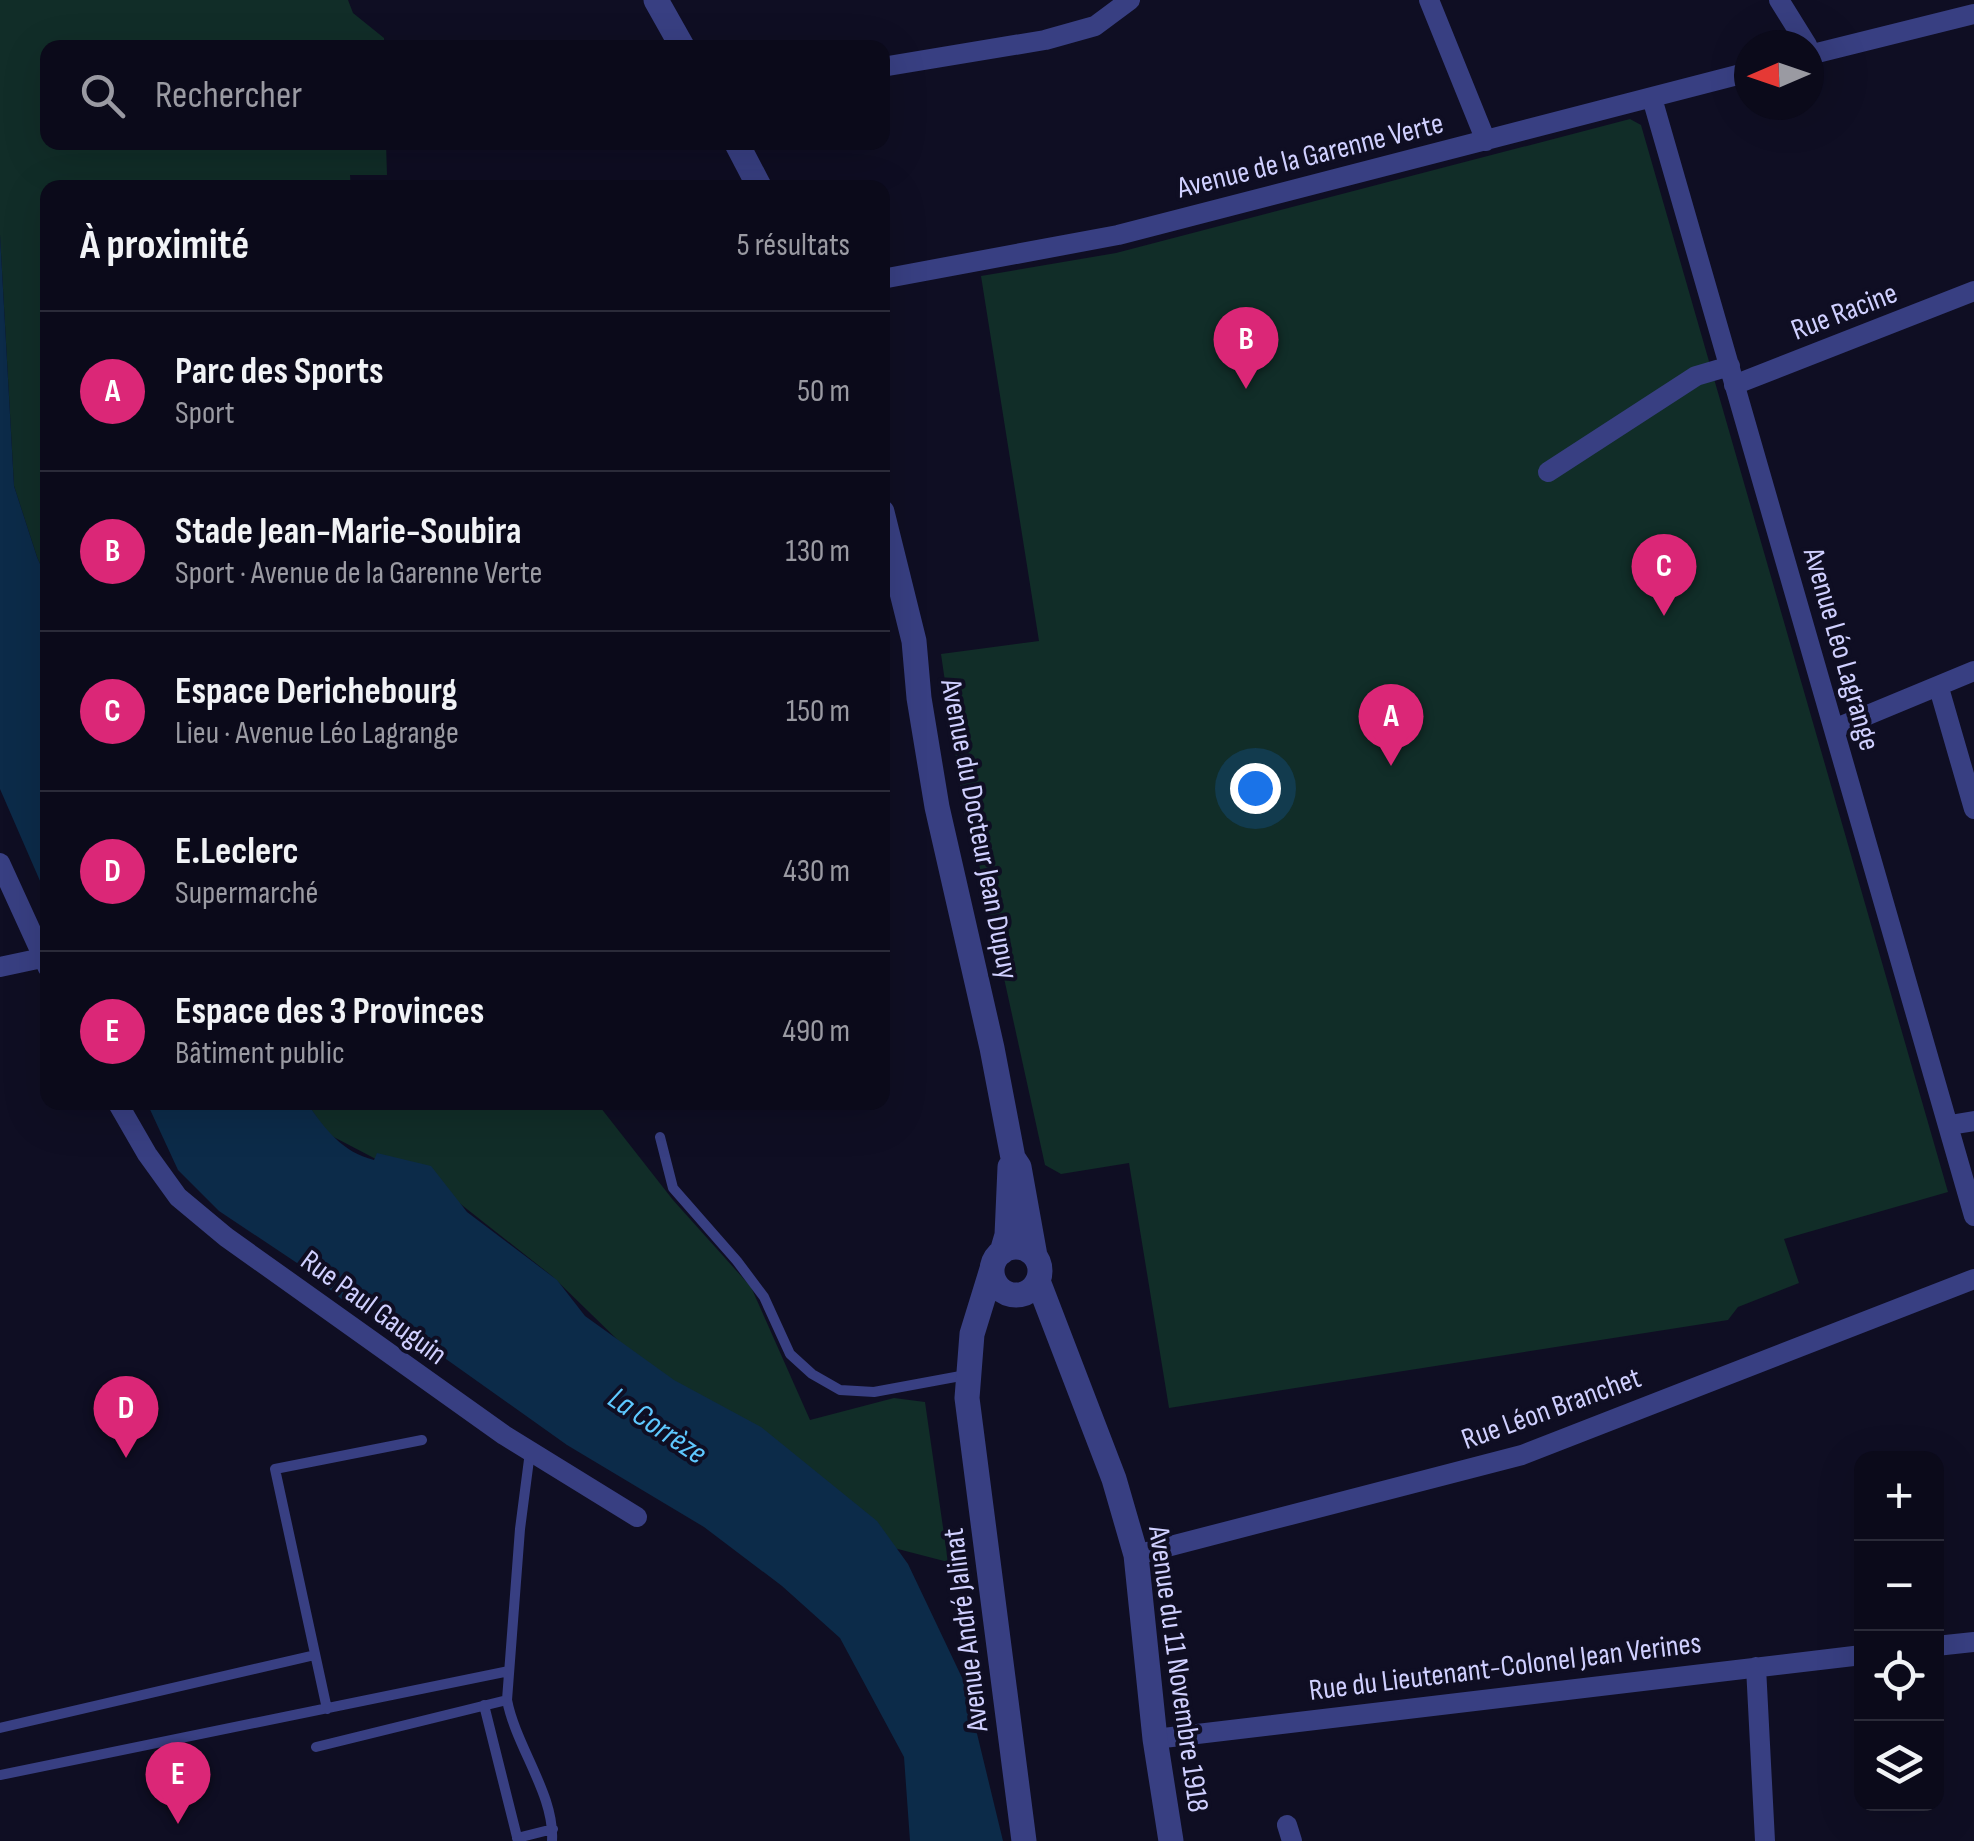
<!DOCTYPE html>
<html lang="fr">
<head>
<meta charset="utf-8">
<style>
	body { margin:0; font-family:"Sofia Sans Condensed",sans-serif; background:#191827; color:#f1f3f6 }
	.controls { position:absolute; right:30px; bottom:30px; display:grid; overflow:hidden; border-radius:20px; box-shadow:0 10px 40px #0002 }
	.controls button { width:90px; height:90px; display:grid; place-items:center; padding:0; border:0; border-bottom:2px solid #2b2b39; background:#0b0a1a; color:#f1f3f6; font:50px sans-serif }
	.compass { position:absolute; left:1734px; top:30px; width:90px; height:90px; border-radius:50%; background:#0b0a1a; box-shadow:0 10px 40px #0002; rotate:268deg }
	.you { position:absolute; left:1255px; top:788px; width:35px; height:35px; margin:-25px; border:8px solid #fff; border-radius:50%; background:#1a73e8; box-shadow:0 0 0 15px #1a73e833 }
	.badge { display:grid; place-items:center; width:65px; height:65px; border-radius:50%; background:#db2777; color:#fff; font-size:32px; font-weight:700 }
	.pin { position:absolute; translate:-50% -82px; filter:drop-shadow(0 2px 5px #0008) }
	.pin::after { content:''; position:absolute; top:52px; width:35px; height:30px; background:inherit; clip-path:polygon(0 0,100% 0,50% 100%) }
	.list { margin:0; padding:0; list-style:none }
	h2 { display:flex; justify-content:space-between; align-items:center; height:130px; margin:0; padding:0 40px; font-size:42px }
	h2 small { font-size:32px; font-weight:400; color:#9a9aa2 }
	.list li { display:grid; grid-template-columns:65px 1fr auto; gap:30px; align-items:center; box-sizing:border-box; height:160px; padding:0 40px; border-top:2px solid #2b2b39 }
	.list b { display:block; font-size:38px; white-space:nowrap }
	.list p { margin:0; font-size:32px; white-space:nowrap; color:#9a9aa2 }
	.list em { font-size:32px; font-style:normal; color:#9a9aa2 }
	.icon { flex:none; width:55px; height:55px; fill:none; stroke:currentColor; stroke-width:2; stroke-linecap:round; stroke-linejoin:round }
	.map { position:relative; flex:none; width:1974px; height:1841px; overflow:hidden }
	.search { position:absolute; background:#0b0a1a; box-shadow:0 10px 40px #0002; left:40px; top:40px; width:850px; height:110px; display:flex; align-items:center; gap:25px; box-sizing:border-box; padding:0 35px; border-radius:20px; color:#9a9aa2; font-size:38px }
	.panel { position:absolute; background:#0b0a1a; box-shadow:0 10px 40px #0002; left:40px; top:180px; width:850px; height:930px; border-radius:20px }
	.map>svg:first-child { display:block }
</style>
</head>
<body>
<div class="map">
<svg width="1974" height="1841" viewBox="0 0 1974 1841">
	<rect width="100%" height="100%" fill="#0f0e23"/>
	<path fill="#112d28" d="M0 0H348L353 13 384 38V48H48V142L386 143 387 175H350L351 188H48L47 580 37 557 14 486 0 235Z
		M1630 119 1641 125 1948 1192 1784 1239 1799 1283 1738 1307 1728 1320 1169 1408 1129 1163 1061 1174 1045 1165 977 855 964 813 941 654 1039 641 981 276 1116 253Z
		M307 1103H597L673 1200 751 1287 810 1420 894 1398 925 1402 948 1562 809 1526 552 1276 458 1202 328 1134Z"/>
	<path fill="#0c2b49" d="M0 235 14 486 37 557 47 580V897L0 789Z
		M147 1103H307C325 1129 342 1152 374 1160L377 1153 431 1166 467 1212 557 1280 585 1316 674 1380 761 1427 877 1521 908 1564 965 1684 1003 1841H910L904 1757 840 1638 782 1586 704 1527 567 1445 363 1300 351 1307 303 1267 219 1211 178 1170Z"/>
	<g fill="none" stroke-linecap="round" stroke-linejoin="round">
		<path stroke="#383f82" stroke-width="10" d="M660 1137 673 1188 737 1261 764 1297 790 1354 812 1374 840 1390 874 1392 966 1375
			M530 1452 520 1529 507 1700C516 1747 555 1795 552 1841
			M484 1705 518 1841
			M327 1709 275 1469 422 1440
			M0 1728 315 1655
			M316 1747 507 1700
			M0 1775 509 1671
			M517 1838 553 1829"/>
		<path stroke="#383f82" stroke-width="20" d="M1429 0 1486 141
			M1779 0 1807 45
			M1809 55 1974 14
			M882 67 1045 40 1095 26 1130 0
			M1652 98 1974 1216
			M882 279 1118 235 1749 72
			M1734 385 1974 291
			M1548 472 1696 376 1730 366
			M1939 688 1974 809
			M1834 729 1974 671
			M0 863 48 968
			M0 967 42 958
			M117 1102 147 1154 178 1197 226 1237 504 1435 637 1517
			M1950 1125 1974 1121
			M1136 1555 1522 1455 1974 1279
			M1936 1646 1974 1642
			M1756 1667 1765 1841
			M1155 1739 1862 1655
			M1287 1825 1292 1841"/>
		<path stroke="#383f82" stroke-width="25" d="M656 0 683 48
			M736 142 760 188
			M882 512 914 641 919 698 937 807 992 1048 1013 1158 1019 1167 1035 1256
			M992 1271a24 24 0 1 1 48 0a24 24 0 1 1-48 0Z
			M1002 1252 1007 1235 1010 1167
			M992 1269 972 1334 967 1398 1024 1841
			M1038 1281 1114 1479 1136 1555 1155 1739 1171 1841"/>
	</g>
	<g text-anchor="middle" stroke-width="8" stroke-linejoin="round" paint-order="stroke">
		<g font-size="30" fill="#d0d0ff" stroke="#0f0e23">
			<text transform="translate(1310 155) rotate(-14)" y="10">Avenue de la Garenne Verte</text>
			<text transform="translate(1844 311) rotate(-21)" y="10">Rue Racine</text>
			<text transform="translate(1842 649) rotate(74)" y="10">Avenue Léo Lagrange</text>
			<text transform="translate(980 829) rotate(79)" y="10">Avenue du Docteur Jean Dupuy</text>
			<text transform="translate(374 1307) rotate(36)" y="10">Rue Paul Gauguin</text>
			<text transform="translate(1551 1408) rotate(-20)" y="10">Rue Léon Branchet</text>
			<text transform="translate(965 1630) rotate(-97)" y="10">Avenue André Jalinat</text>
			<text transform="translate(1505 1666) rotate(-7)" y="10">Rue du Lieutenant-Colonel Jean Verines</text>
			<text transform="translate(1179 1669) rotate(82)" y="10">Avenue du 11 Novembre 1918</text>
		</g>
		<g font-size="32" font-style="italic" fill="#5ec8ff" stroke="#0f0e23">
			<text transform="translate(658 1425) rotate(34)" y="11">La Corrèze</text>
		</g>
	</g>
</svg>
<div class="controls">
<button>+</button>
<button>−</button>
<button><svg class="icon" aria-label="locate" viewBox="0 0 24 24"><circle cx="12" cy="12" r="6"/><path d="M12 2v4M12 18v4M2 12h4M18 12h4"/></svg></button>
<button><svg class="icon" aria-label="layers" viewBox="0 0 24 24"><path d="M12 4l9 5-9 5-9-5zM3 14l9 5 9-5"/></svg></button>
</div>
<svg class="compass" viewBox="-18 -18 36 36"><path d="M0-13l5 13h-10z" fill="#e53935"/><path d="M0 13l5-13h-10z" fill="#9a9aa2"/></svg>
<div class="you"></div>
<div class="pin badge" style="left:1391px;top:766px">A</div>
<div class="pin badge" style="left:1246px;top:389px">B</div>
<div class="pin badge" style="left:1664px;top:616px">C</div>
<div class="pin badge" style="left:126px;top:1458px">D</div>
<div class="pin badge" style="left:178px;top:1824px">E</div>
<div class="search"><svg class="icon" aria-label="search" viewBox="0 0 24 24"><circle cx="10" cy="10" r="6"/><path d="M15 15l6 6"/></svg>Rechercher</div>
<section class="panel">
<h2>À proximité<small>5 résultats</small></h2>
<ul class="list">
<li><span class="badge">A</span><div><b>Parc des Sports</b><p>Sport</p></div><em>50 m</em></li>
<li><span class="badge">B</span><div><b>Stade Jean-Marie-Soubira</b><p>Sport · Avenue de la Garenne Verte</p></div><em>130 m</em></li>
<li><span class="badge">C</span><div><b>Espace Derichebourg</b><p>Lieu · Avenue Léo Lagrange</p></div><em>150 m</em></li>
<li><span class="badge">D</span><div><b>E.Leclerc</b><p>Supermarché</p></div><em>430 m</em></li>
<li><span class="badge">E</span><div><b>Espace des 3 Provinces</b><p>Bâtiment public</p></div><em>490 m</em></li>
</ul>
</section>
</div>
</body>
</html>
